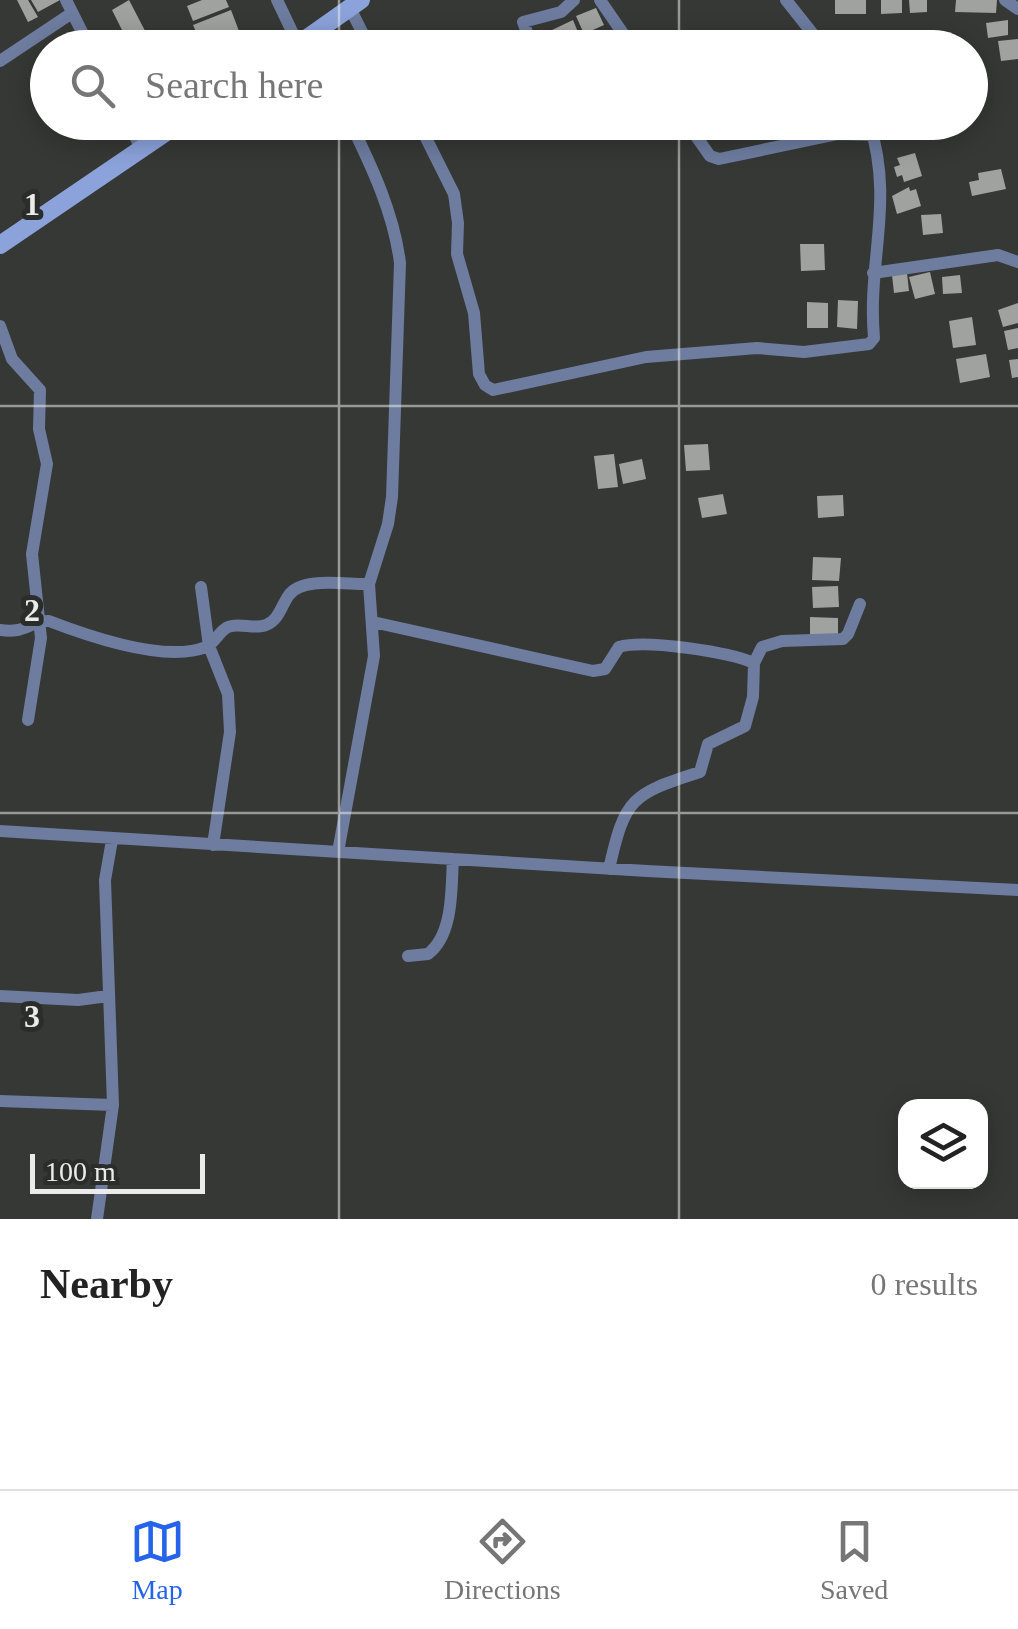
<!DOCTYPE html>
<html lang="en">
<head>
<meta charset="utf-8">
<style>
	body { margin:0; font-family:"Times New Roman",serif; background:#f6f6f6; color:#222 }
	.controls { position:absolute; right:30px; bottom:30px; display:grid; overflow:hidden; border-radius:20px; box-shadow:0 5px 25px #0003 }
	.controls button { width:90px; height:90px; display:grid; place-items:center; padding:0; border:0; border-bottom:2px solid #e0e0e0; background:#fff; color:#222; font:50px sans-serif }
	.scale { position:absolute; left:30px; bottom:25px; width:175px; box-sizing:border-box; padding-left:10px; border:5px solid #eaebea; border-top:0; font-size:28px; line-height:35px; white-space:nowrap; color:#eaebea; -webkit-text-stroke:8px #2b2d2b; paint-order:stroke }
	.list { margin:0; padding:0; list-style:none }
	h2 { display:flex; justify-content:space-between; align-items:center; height:130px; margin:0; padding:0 40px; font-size:42px }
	h2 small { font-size:32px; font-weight:400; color:#767676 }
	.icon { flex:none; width:55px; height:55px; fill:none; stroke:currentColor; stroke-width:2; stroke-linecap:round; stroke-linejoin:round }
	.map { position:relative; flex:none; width:1018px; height:1219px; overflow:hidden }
	.search { position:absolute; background:#fff; box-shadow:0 5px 25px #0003; left:30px; right:30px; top:30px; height:110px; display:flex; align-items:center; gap:25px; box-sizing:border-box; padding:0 35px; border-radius:55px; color:#767676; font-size:38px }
	.sheet { height:270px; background:#fff }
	nav { display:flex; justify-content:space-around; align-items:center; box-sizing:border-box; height:140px; border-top:2px solid #e0e0e0; background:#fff; font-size:28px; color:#767676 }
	nav a { display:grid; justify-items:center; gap:5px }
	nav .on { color:#2563eb }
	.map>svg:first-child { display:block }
</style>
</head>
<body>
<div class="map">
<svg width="1018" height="1219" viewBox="0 0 1018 1219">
	<rect width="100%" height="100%" fill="#353835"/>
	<path fill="#9fa29f" d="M17 0H28L38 17 28 22Z
		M31 0H60L38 12Z
		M129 0 154 48H131L112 10Z
		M202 0H226L229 7 193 21 187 6Z
		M835 0H866V14H835Z
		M881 0H902V13L881 14Z
		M909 0H927V12L910 13Z
		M956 0H997L996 13 955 12Z
		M596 8 604 25 584 34 576 16Z
		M231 10 242 39 221 48H203L193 25Z
		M573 20 580 37 555 48 551 38 555 36 552 30Z
		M1008 20V35L988 38 986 23Z
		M771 37 778 48H755Z
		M1018 39V59L1001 61 998 41Z
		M915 153 922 176 904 182 902 175 897 177 894 167 900 165 897 158Z
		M1001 169 1006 189 972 196 969 182 979 180 978 173Z
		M909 187 910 191 916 189 921 206 897 214 892 196Z
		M941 214 943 233 923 235 921 215Z
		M800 244H824L825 270 801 271Z
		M930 272 935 294 915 299 909 277Z
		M907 273 909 291 894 293 892 275Z
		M960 275 962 293 943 294 942 277Z
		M838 300 858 301 857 329 837 327Z
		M807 302 828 303V328H807Z
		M1018 303V323L1003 327 998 310Z
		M972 317 976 345 953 348 949 321Z
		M1018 328V348L1008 350 1004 331Z
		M986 354 990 377 960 383 956 359Z
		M1018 359V377L1012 378 1009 360Z
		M708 444 710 470 686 471 684 445Z
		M614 454 618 487 598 489 594 456Z
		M642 459 646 479 623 484 619 464Z
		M723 494 727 514 702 518 698 498Z
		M843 495 844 516 818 518 817 496Z
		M813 557 841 558 839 581 812 580Z
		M838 586 839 607 813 608 812 587Z
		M810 617 838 618V636L810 635Z"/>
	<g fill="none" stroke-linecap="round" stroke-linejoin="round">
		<path stroke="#6d7c9f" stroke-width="12" d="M66 0 90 48
			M277 0 298 44
			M600 0 633 48
			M786 0 824 48
			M1005 0 1018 9
			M350 8 370 48
			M533 48 523 22 561 12 574 0
			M0 61 72 13
			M128 122 141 149
			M418 122 454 194 458 223 457 254 474 313 479 374 485 385 493 390 646 357 757 348 804 352 869 344 874 338C867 260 895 202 869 122
			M686 122 710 156 719 159 838 134 873 135
			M873 273 998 255 1018 262
			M0 326 12 359 40 390 39 429 47 464 32 554 41 638 28 720
			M201 587 209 646 228 694 230 732 213 845
			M373 622 593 671 605 669 619 647C645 639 729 652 754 663
			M0 630C27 634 31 620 49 621 88 636 166 663 206 647 215 643 219 631 228 627 240 622 254 630 266 625 279 620 281 606 289 595 302 576 348 585 369 584
			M0 831 647 871 1018 890
			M338 852 374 656 369 584 388 524 392 497 400 263C394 214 372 167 350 122
			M609 869C625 798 631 794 700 772L708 744 745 726 753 697 754 663 762 647 782 641 843 639 848 634 860 604
			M408 956 428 954C454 934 451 888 453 859
			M0 996 78 1000 108 996
			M0 1101 113 1105
			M97 1219 113 1105 105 880 112 840"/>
		<path stroke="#8ba2da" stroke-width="18" d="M293 48 361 0
			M0 245 181 122"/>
	</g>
	<path fill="none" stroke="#eaebea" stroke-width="2.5" stroke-opacity="0.55" d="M339 0V48M679 0V48M339 122V1219M679 122V1219M0 406H1018M0 813H1018"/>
	<g font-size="32" text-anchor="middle" font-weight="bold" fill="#eaebea" stroke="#2b2d2b" stroke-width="10" stroke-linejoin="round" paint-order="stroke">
		<text x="32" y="215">1</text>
		<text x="32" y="621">2</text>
		<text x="32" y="1027">3</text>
	</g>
</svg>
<div class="controls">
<button><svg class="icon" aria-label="layers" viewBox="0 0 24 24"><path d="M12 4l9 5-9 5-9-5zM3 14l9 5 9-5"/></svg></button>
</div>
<div class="scale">100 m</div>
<div class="search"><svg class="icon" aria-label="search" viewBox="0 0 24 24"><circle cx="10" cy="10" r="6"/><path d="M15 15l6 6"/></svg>Search here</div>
</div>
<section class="sheet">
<h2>Nearby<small>0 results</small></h2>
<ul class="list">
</ul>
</section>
<nav>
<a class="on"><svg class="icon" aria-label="map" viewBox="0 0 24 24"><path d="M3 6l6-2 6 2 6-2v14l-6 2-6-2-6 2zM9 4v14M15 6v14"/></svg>Map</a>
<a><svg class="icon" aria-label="directions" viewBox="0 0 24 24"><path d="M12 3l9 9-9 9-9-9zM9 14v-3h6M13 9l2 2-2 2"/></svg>Directions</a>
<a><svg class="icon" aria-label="saved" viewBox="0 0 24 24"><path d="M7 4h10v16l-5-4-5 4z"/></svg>Saved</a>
</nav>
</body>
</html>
